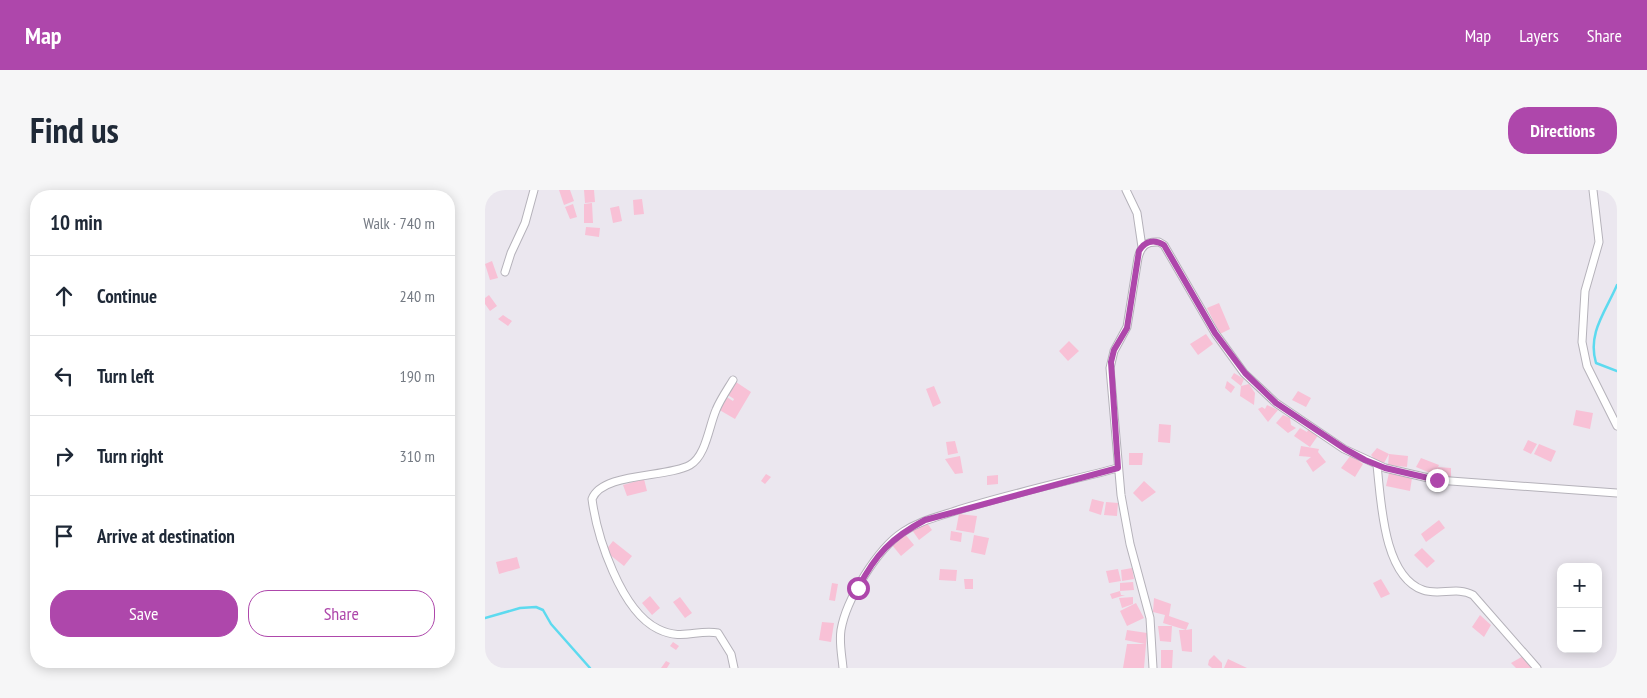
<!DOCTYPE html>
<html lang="en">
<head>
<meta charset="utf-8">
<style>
	body { margin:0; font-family:"PT Sans Narrow",sans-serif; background:#f6f6f7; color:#1f2937 }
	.controls { position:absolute; right:15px; bottom:15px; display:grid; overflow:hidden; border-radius:10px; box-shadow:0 2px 12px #0003 }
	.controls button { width:45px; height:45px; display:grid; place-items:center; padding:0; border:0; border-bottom:1px solid #e0e1e3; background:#fff; color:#1f2937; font:25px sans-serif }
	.stop { position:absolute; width:15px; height:15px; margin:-11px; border:4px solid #ae47ab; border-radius:50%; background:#fff }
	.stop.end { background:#ae47ab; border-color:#fff; box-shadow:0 1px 5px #0008 }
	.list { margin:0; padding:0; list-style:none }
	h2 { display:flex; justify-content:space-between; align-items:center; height:65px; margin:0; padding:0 20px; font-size:21px }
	h2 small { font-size:16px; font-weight:400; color:#747a83 }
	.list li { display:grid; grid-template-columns:32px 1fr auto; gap:15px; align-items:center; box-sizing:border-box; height:80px; padding:0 20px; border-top:1px solid #e0e1e3 }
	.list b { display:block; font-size:19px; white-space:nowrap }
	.list em { font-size:16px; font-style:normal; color:#747a83 }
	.actions { display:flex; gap:10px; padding:15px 20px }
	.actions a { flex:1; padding:11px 0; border:1px solid #ae47ab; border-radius:20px; text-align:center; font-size:18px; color:#ae47ab }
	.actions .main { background:#ae47ab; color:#fff }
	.icon { flex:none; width:28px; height:28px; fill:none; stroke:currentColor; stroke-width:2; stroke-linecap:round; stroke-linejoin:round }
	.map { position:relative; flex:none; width:1132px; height:478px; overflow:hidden; border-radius:20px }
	header { display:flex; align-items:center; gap:30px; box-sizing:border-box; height:70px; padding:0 25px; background:#ae47ab; color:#fff }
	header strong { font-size:24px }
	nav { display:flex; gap:28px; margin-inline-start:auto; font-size:18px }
	.intro { display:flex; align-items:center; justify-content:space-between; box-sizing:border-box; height:120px; padding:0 30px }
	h1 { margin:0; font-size:35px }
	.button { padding:12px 22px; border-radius:20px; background:#ae47ab; color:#fff; font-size:18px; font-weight:700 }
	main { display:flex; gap:30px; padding:0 30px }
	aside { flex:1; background:#fff; border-radius:20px; box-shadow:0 2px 12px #0003 }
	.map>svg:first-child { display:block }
</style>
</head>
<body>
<header>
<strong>Map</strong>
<nav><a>Map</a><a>Layers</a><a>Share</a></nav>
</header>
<div class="intro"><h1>Find us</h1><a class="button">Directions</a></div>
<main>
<aside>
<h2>10 min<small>Walk · 740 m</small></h2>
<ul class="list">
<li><svg class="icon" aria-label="ahead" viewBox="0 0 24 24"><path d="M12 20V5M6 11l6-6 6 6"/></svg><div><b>Continue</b></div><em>240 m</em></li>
<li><svg class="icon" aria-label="left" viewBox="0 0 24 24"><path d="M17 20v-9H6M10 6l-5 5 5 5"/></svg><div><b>Turn left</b></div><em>190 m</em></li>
<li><svg class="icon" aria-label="right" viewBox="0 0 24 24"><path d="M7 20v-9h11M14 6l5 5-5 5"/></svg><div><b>Turn right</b></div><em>310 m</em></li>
<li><svg class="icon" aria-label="arrive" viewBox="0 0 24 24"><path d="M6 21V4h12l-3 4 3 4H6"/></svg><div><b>Arrive at destination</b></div></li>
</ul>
<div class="actions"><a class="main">Save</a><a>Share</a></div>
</aside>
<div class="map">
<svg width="1132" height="478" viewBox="0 0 1132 478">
	<rect width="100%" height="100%" fill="#ebe7ef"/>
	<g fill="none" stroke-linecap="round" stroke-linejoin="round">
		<path stroke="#5ddaef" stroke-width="2.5" d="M1132 95C1121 121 1102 143 1111 173L1132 181
			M0 428 35 418 51 417 58 420 66 434 105 478"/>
	</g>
	<path fill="#f8c1d6" d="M74 0H85L89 11 79 15Z
		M99 0H109L110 12 100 13Z
		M157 9 159 24 149 25 148 10Z
		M107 13 108 33H99V14Z
		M88 14 92 27 85 29 80 17Z
		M134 16 137 31 128 33 125 18Z
		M101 37 115 38 114 47 100 45Z
		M7 71 13 88 5 90 0 74Z
		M4 105 12 116 5 121 0 114V108Z
		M734 113 745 139 735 144 722 118Z
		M18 125 27 131 23 136 13 129Z
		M721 144 728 154 713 165 705 154Z
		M584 151 594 161 583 171 574 161Z
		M749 183 759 189 756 196 764 194 770 203 769 215 755 206 756 196 746 188Z
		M248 190 266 202 250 229 231 218 240 206 248 211 249 209 240 203Z
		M742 191 750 197 746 203 740 198Z
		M449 196 456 213 448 217 441 199Z
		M813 201 826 208 821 217 807 210Z
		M782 215 793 220 783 232 773 219 777 217 780 219Z
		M1091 220 1108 223 1105 239 1088 235Z
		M798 225 805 228 806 235 811 238 803 243 791 233Z
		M674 234 686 235 685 253 673 252Z
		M815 238 822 242 824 238 834 244 825 257 809 246Z
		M1043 250 1052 254 1046 264 1038 260Z
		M470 251 473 263 463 265 461 252Z
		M1054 254 1071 261 1066 272 1049 264Z
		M816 256 834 259 833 262 841 272 828 282 821 271 826 267 814 266Z
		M892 258 904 264 923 266 922 277 903 275 904 264 899 273 890 270 886 265Z
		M644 263H658L657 275H644Z
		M866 265 878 274 870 287 856 278Z
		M475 266 478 283 470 284 460 269Z
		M936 268 954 275 953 277 966 278V288L952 286 953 277 950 285 931 277Z
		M904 283 927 288 925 301 901 296Z
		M281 284 286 287 280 294 276 291Z
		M513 285V294L502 295V286Z
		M159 289 162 301 142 306 138 295Z
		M659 291 671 302 657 312 648 303Z
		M607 309 619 312 616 325 604 321Z
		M621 312 633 313 632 326 619 325Z
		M474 324 492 326 489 343 471 340Z
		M440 330 447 340 434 350 427 340Z
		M954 330 960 338 941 352 936 344Z
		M466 341 477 343 476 352 465 350Z
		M420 344 429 355 416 366 407 355Z
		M489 345 504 348 500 365 486 362Z
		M128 351 147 366 139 376 120 361Z
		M937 358 950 371 942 378 929 365Z
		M32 367 35 378 14 384 11 372Z
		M647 378 649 389 637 391 636 380Z
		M455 379 472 380 471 391 454 390Z
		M633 379 636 391 624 393 621 381Z
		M479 389H488V399H480Z
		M896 389 905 404 896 408 888 393Z
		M648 392 649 400 635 401V393Z
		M347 393 353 394 350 411 344 410Z
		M635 401 636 405H640L627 409 625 404Z
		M165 406 175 418 167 425 157 413Z
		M195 407 207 423 200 428 188 412Z
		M648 407V414L637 418 634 408Z
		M669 408 686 414 684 426 704 433 701 440 707 439V462L697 461 694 440H701L678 433 680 425 668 422Z
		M651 413 659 428 642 436 635 421Z
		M995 425 1006 435 999 447 987 437Z
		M337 432 349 433 346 452 334 450Z
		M673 436H687L686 452 675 451Z
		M642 440 662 443 659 478H638L642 454H660L640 450Z
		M188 452 194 456 191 460 185 456Z
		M676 460H688L687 478H676Z
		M729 465 737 473V478H727L723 475 724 470Z
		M1040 465 1052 478H1031L1026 473Z
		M743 469 762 478H739Z
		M181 471 185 473 182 478H176Z"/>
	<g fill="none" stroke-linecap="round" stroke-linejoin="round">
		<g stroke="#b5b2ba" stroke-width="9">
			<path id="street" d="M641 0 652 23 657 57
				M1108 0 1114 52 1100 101 1097 152 1102 176 1132 236
				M20 82 26 63 40 33 49 0
				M248 190C242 200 235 210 231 220 224 236 221 266 205 275 182 288 117 282 107 309 112 347 136 421 173 439 197 451 212 439 233 443L246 464 249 478
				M892 275C896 310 898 386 938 400 954 406 972 396 988 405L1052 478
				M358 478C357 466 354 453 356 440 361 410 392 359 418 342 434 331 452 327 470 321 524 304 579 292 633 278
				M668 478 665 428 645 354 636 305 625 178 629 161 642 137 653 68C656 56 661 51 674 52L679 55 730 143 759 183 791 213 859 259 900 278 952 290 1132 303"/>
		</g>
		<use href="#street" stroke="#fff" stroke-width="7"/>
	</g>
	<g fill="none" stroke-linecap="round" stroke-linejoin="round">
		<path stroke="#ae47ab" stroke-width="6" d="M373 398C391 364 406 348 440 330L633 278 626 172 629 160 642 138 654 61C660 51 669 49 679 55L730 143 760 183 791 213 860 259 880 270 900 278 952 290"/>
	</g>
</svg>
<div class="controls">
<button>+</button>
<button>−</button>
</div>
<div class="stop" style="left:373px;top:398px"></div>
<div class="stop end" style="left:952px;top:290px"></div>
</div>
</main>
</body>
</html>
